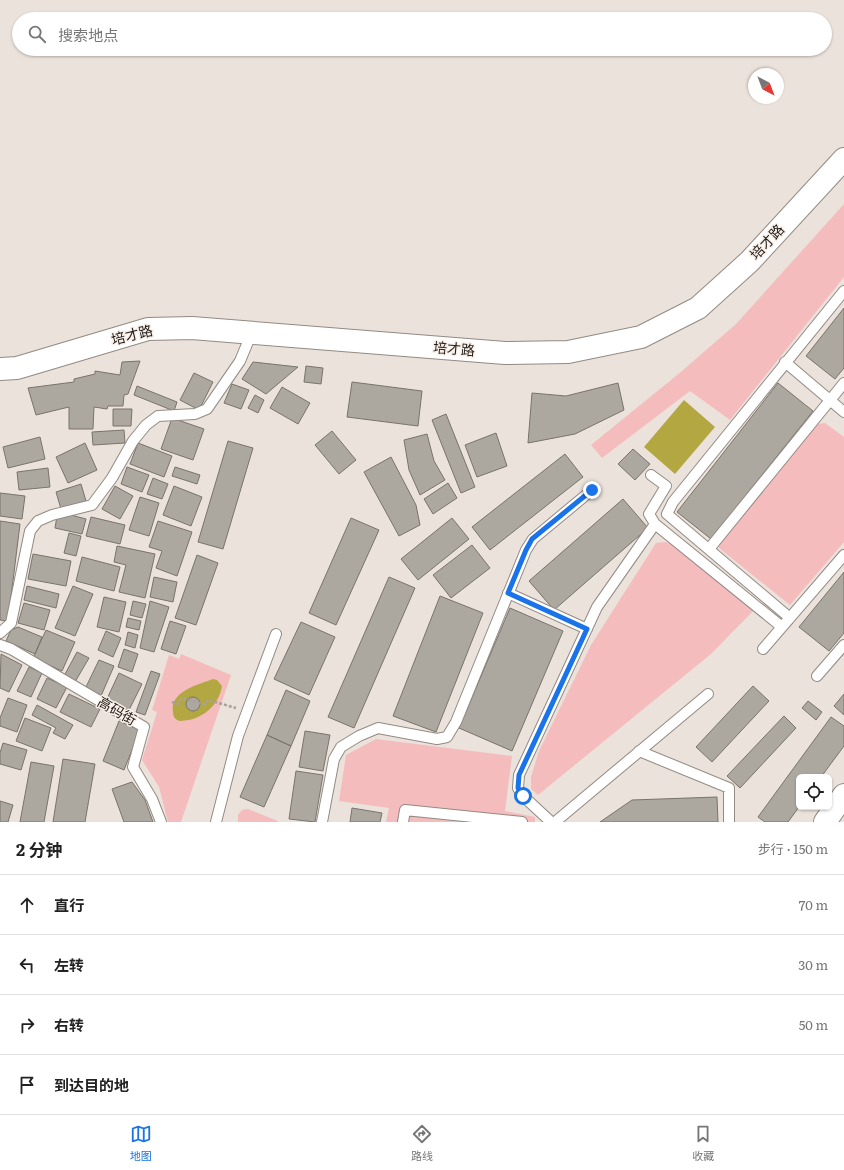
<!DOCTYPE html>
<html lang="zh">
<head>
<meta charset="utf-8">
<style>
	body { margin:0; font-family:Literata,"Noto Sans SC",serif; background:#f6f6f6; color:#222 }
	.controls { position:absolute; right:12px; bottom:12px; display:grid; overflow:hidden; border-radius:6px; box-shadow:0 1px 3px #0004 }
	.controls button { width:36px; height:36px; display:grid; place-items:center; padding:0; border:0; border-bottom:1px solid #e0e0e0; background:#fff; color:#222; font:20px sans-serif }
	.compass { position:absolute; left:748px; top:68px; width:36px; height:36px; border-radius:50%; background:#fff; box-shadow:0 1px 3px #0004; rotate:138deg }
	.stop { position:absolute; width:12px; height:12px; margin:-9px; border:3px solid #1a73e8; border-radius:50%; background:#fff }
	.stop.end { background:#1a73e8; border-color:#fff; box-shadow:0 1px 4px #0008 }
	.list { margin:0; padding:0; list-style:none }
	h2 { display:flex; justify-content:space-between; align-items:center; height:52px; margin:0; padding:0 16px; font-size:17px }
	h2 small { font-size:13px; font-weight:400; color:#767676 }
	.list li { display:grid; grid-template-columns:26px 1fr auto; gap:12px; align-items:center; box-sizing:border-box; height:60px; padding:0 16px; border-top:1px solid #e0e0e0 }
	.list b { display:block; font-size:15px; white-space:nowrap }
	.list em { font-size:13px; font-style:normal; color:#767676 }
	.icon { flex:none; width:22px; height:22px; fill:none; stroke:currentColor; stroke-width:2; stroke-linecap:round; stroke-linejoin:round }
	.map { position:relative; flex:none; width:844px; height:822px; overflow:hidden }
	.search { position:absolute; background:#fff; box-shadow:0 1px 3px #0004; left:12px; right:12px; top:12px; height:44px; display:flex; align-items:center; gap:10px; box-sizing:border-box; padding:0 14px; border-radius:22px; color:#767676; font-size:15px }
	.sheet { height:292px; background:#fff }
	nav { display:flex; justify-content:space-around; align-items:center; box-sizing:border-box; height:56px; border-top:1px solid #e0e0e0; background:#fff; font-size:11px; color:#767676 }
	nav a { display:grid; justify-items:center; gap:2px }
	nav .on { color:#1a73e8 }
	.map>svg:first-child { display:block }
</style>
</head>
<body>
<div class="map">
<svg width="844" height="822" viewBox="0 0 844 822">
	<rect width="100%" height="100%" fill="#ebe2db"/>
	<path fill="#f5bcbe" d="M844 204V277L730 420 690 391 602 458 591 445 682 371 736 324Z
		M825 423 844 437V542L790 605 719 548V543L818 424Z
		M664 542 676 544 755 609 711 654 538 795 531 789V777L539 751 591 645 656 543Z
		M181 654 231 675 181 822H168L159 787 142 760 157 712 152 710 169 655 179 659Z
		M376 739 512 756 505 811 535 817V822H386L389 808 339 801 346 755Z
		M248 809 278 821V822H238V815L242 810Z"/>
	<path fill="#b3a742" d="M684 400 715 427 675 474 644 447Z
		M213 679 217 680 222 686C219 704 206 716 189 720 186 720 183 721 180 721 175 720 173 716 173 712 169 692 199 684 213 679Z"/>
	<path fill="#ada89f" stroke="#78736b" d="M844 308V368L835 379 806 356Z
		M140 361 128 394 124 395 123 406H108L107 409 94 407 93 429H69V407L36 415 28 388 74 382V379L95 374V371L120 375 122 362Z
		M253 362 298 367 266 394 242 379Z
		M306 366 323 368 321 384 304 382Z
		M194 373 213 382 199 410 180 400Z
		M352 382 422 391 418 426 347 417Z
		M618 383 624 410 575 434 528 443 532 393 566 396Z
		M778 383 813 411 711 539 677 512Z
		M232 384 249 390 241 409 224 403Z
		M137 386 177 402 174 411 134 395Z
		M282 387 310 403 298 424 270 408Z
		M255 395 264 400 258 413 248 408Z
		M113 409H132L131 426H113Z
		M446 414 475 487 461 493 432 420Z
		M172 418 204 429 193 460 161 449Z
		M124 430 125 443 93 445 92 432Z
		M332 431 356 460 339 474 315 445Z
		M496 433 507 466 477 477 465 445Z
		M427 434 434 461 445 480 420 495 409 470 404 440Z
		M40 437 45 459 8 468 3 447Z
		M228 441 253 448 223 549 198 542Z
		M85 443 97 470 68 483 56 457Z
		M138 443 172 456 164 477 130 464Z
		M633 449 650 464 635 480 618 464Z
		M565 454 583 477 490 550 472 527Z
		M391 457 416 505 420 525 399 536 364 472Z
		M127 467 149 475 142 492 121 484Z
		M175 467 200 475 197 484 172 476Z
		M48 468 50 487 19 490 17 472Z
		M153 478 168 484 162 499 147 494Z
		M448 483 457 498 433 514 424 499Z
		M81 484 86 501 61 509 56 492Z
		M115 486 133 496 120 519 102 509Z
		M174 486 202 497 191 526 163 515Z
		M0 493 25 496 22 519 0 516Z
		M140 497 159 503 149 536 129 530Z
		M623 499 648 528 554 610 529 581Z
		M67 514 86 519 82 534 55 528 57 516Z
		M91 517 125 525 120 544 86 536Z
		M351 518 379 530 336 625 309 613Z
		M452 518 469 539 418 580 401 559Z
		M0 521 20 524 8 621 0 620Z
		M158 521 192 532 177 576 156 568 162 551 149 547Z
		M69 533 81 536 76 556 64 553Z
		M472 545 490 568 451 598 433 575Z
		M117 546 155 554 145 598 119 592 126 565 114 562Z
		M33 554 71 561 66 586 28 579Z
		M197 555 218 563 196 625 175 618Z
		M82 557 120 567 114 591 76 581Z
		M844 572V633L829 651 799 627Z
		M154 577 177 582 173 602 150 597Z
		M389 577 415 588 354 728 328 717Z
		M27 586 59 594 56 608 24 600Z
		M73 586 93 594 75 636 55 628Z
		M440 596 483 613 436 732 393 716Z
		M104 597 126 602 119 632 97 627Z
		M133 601 146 604 142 618 130 615Z
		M150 601 169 607 154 652 140 648Z
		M24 603 50 610 44 630 18 623Z
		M510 608 563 631 512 751 459 728Z
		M128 618 141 621 139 630 126 627Z
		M170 621 186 626 176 654 161 649Z
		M301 622 335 637 309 695 274 679Z
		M18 627 42 637 35 654 6 641 11 630Z
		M46 630 75 642 62 671 33 658Z
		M106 631 121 638 113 657 98 650Z
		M128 632 138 635 135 648 125 645Z
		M124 649 138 654 132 672 118 667Z
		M77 652 89 658 75 682 64 676Z
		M1 654 22 665 9 692 0 688Z
		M99 660 114 666 101 696 85 689Z
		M29 667 42 673 31 697 17 691Z
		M151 671 160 674 145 715 136 712Z
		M119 673 142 684 128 712 106 701Z
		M47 678 67 687 56 708 37 699Z
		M753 686 769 701 712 762 696 747Z
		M286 690 310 701 291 746 267 735Z
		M69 694 100 709 91 727 60 712Z
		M844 694V715L834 706Z
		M186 704a7 7 0 1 1 14 0a7 7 0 1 1-14 0Z
		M8 698 27 705 17 732 0 726V718Z
		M808 701 822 712 816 720 802 708Z
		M37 705 73 725 65 739 53 733 56 728 32 715Z
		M784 716 796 728 740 788 727 776Z
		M831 717 844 726V746L821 777H799V807L788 822H765L758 817Z
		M25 718 51 728 42 751 16 741Z
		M119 721 140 730 124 770 103 761Z
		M305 731 330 735 323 771 299 767Z
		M267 735 291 746 264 807 240 797Z
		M3 743 27 750 21 770 0 764V753Z
		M63 759 95 764 85 822H53Z
		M31 762 54 766 44 822H20Z
		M296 771 323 775 315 822 289 819Z
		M132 782 145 800 153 822H124L112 789Z
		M717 797 718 822H600L632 800Z
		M0 801 13 805 8 822H0Z
		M352 808 382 813 380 822H350Z"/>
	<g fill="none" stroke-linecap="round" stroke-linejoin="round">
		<g stroke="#928a83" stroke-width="12">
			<path id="service" d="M785 362 844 412
				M655 524 782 627
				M709 549 844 383
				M508 593 587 629
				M790 618 667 514 673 502 844 291
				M0 633 11 623 30 531 38 521 52 515 92 505 112 478 133 441 146 425 158 416 195 414 207 409 240 361 252 332
				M0 645 11 649 144 727 133 767 152 799 161 822
				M763 649 844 555
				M817 676 844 645
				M639 751 729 788V822
				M216 822 238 736 276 634
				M322 822 334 759 341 747 359 736 378 728 437 739 447 737 456 722 526 550 533 539 592 490
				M403 822 405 810 522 822
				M551 822 523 796 518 788 519 775 597 607 655 524 649 514 666 486 651 475
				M555 822 708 694"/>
		</g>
		<g stroke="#928a83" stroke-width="24">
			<path id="tertiary" d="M0 369 17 368 148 329 192 328 505 353 568 352 641 337 698 308 750 261 844 159"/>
		</g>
		<g stroke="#928a83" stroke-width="24">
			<path id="secondary" d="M825 822 844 795"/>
		</g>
		<path stroke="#a8a19c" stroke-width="2.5" stroke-dasharray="3 2" stroke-linecap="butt" d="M172 702 178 704 182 698 205 705 208 700 236 708"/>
		<use href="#service" stroke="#fff" stroke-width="10"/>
		<use href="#tertiary" stroke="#fff" stroke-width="22"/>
		<use href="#secondary" stroke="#fff" stroke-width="22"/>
	</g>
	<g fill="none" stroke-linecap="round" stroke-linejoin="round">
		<path stroke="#1a73e8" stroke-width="5" d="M523 796 518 788 519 775 587 629 508 593 526 550 532 539 592 490"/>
	</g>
	<g text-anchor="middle" stroke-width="3" stroke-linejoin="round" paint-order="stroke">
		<g font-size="14" fill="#1e1b19" stroke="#f9efe8">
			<text transform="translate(767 242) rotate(-47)" y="5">培才路</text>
			<text transform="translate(132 335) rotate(-14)" y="5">培才路</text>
			<text transform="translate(454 349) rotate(5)" y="5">培才路</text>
			<text transform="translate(117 711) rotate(30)" y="5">高码街</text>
		</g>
	</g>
</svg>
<div class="controls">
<button><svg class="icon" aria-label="locate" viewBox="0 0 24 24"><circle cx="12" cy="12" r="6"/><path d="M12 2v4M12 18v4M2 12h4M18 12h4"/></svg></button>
</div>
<svg class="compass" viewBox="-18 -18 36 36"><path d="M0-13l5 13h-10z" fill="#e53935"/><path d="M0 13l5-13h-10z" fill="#767676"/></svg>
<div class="stop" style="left:523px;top:796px"></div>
<div class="stop end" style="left:592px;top:490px"></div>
<div class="search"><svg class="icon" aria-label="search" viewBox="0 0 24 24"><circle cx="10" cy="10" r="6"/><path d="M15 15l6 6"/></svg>搜索地点</div>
</div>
<section class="sheet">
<h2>2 分钟<small>步行 · 150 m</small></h2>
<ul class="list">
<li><svg class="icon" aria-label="ahead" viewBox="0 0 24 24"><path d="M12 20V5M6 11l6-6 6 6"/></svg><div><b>直行</b></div><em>70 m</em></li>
<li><svg class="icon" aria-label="left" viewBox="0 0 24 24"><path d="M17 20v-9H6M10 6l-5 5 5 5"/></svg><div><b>左转</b></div><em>30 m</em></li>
<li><svg class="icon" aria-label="right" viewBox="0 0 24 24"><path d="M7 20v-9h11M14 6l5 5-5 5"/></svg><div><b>右转</b></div><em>50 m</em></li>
<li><svg class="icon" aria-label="arrive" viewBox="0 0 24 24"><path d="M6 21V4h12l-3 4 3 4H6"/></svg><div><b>到达目的地</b></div></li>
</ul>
</section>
<nav>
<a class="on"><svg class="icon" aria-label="map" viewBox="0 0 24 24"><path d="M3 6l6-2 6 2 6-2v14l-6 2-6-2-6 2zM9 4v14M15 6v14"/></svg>地图</a>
<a><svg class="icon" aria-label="directions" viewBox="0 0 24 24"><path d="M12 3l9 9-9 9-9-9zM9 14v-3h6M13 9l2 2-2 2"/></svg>路线</a>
<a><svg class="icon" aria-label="saved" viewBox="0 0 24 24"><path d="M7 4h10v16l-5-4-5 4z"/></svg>收藏</a>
</nav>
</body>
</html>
